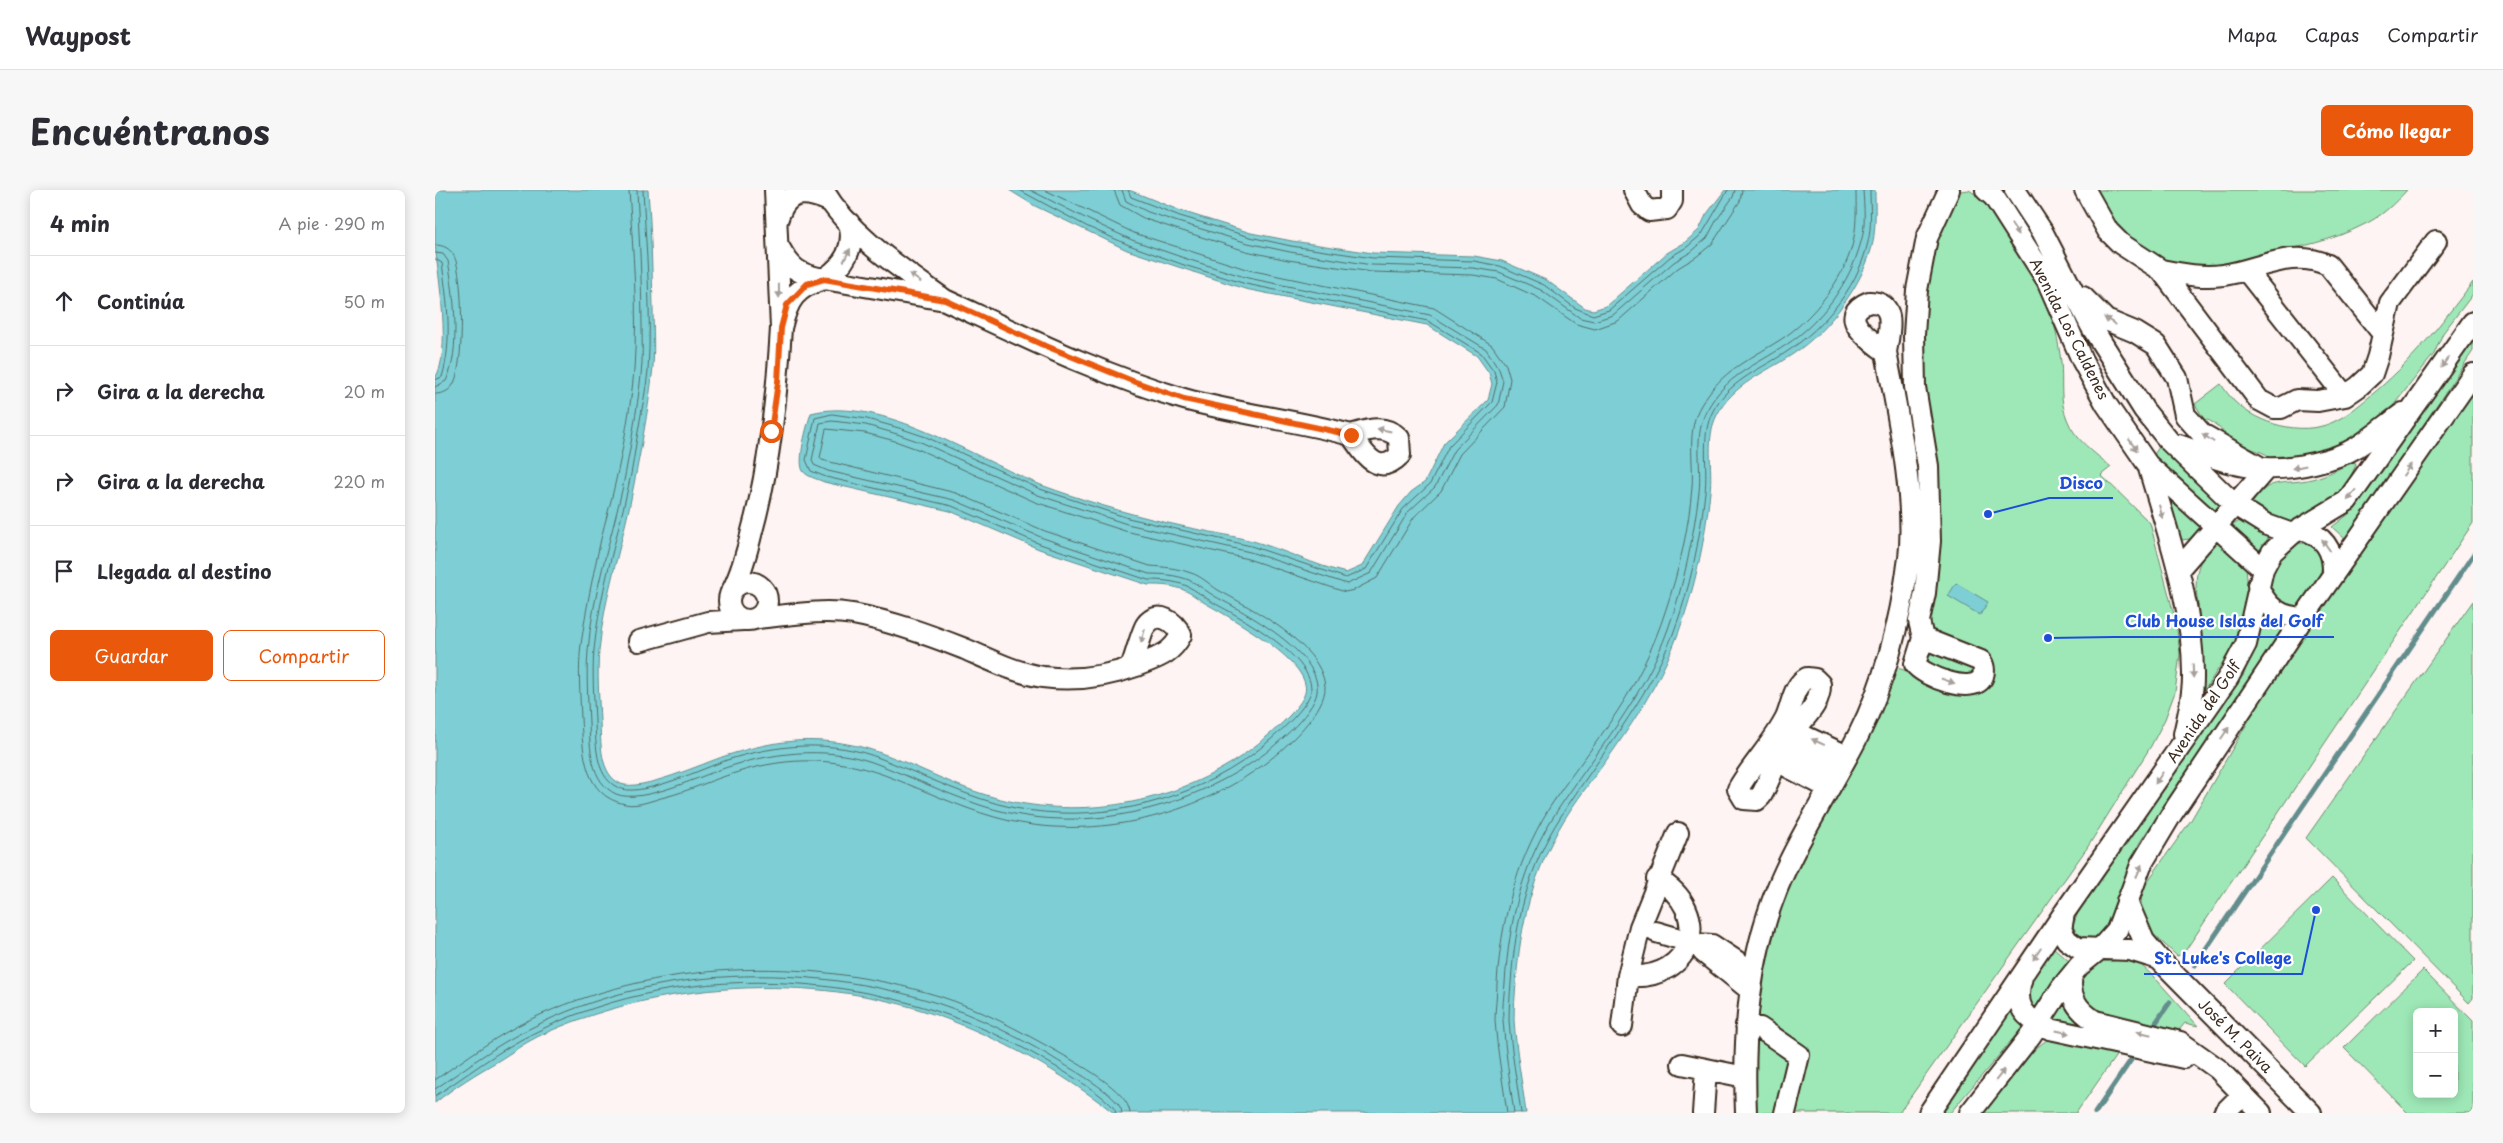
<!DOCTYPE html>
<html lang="es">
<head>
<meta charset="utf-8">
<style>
	body { margin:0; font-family:"Playpen Sans",sans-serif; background:#f7f7f7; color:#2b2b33 }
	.controls { position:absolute; right:15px; bottom:15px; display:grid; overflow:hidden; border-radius:8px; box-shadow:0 2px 12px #0003 }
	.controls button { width:45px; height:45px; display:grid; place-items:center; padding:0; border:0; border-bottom:1px solid #e1e1e2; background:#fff; color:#2b2b33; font:25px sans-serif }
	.stop { position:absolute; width:15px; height:15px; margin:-11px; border:4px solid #ea580c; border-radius:50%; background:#fff }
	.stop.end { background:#ea580c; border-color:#fff; box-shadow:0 1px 5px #0008 }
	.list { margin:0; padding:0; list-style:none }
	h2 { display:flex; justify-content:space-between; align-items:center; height:65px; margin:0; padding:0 20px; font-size:21px }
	h2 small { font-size:16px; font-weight:400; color:#7c7c81 }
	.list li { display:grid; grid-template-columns:32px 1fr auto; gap:15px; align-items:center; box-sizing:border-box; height:90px; padding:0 20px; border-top:1px solid #e1e1e2 }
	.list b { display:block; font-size:19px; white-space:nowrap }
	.list em { font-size:16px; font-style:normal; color:#7c7c81 }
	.actions { display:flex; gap:10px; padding:15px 20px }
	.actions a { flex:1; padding:11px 0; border:1px solid #ea580c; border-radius:8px; text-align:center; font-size:18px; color:#ea580c }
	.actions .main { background:#ea580c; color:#fff }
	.icon { flex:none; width:28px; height:28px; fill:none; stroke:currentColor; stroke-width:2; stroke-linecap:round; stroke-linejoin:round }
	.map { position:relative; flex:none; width:2038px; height:923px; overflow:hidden; border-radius:8px }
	header { display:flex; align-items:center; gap:30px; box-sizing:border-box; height:70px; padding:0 25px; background:#fff; border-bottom:1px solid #e1e1e2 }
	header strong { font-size:24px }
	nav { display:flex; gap:28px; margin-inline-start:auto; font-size:18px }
	.intro { display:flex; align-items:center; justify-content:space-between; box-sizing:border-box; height:120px; padding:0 30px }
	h1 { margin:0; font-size:35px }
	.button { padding:12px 22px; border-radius:8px; background:#ea580c; color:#fff; font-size:18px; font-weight:700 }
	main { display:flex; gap:30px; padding:0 30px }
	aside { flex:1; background:#fff; border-radius:8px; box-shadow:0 2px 12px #0003 }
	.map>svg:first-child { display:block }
</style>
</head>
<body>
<header>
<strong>Waypost</strong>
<nav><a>Mapa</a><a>Capas</a><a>Compartir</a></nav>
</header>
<div class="intro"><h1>Encuéntranos</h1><a class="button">Cómo llegar</a></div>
<main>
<aside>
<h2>4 min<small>A pie · 290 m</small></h2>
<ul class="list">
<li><svg class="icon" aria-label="ahead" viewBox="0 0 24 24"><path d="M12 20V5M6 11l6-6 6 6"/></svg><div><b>Continúa</b></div><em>50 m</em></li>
<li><svg class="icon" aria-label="right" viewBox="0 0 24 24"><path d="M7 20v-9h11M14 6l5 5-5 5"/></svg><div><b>Gira a la derecha</b></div><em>20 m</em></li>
<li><svg class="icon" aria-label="right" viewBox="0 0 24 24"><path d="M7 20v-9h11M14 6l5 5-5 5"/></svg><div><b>Gira a la derecha</b></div><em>220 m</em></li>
<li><svg class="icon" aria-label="arrive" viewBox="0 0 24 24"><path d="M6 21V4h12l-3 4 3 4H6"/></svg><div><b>Llegada al destino</b></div></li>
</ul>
<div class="actions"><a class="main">Guardar</a><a>Compartir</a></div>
</aside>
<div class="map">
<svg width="2038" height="923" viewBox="0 0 2038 923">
	<rect width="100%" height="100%" fill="#fdf4f3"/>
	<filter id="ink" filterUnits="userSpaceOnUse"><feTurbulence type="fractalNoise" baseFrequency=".02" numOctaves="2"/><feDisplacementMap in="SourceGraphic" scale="10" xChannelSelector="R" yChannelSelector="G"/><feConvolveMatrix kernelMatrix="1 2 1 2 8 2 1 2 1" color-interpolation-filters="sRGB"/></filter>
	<g filter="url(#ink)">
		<path fill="#9ee8b7" stroke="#6c896a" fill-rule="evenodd" d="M1534 0C1564 17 1614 108 1621 142 1623 152 1625 163 1626 172 1628 192 1624 210 1632 229 1639 249 1660 263 1676 277L1666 285 1715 333 1741 432 1745 464 1740 502 1730 529 1716 556 1652 658 1464 923H1323L1318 911 1321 809 1345 709 1456 476 1472 481 1490 431 1485 193 1489 79 1518 5 1526 1Z
			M1661 0H1972C1959 14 1946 27 1928 35 1897 51 1865 57 1831 64 1795 71 1763 85 1727 69 1694 55 1677 31 1661 0Z
			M2038 92V104L2008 143 1999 164 1950 226 1908 256 1889 264 1838 270C1830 260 1814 260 1803 254 1789 247 1784 232 1769 229L1760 214 1786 194C1790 200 1795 207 1800 212 1823 234 1866 246 1896 233 1910 227 1922 217 1934 207 1977 172 2004 136 2038 92Z
			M2038 146V161L1917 341 1909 348 1897 337 1915 323 1924 312Z
			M2038 198V333L1748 764 1742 766 1715 741 1705 720 1708 698 1756 630 1828 506Z
			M1724 257H1729L1786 311 1784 320 1775 322 1718 266Z
			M1916 272 1921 273 1920 277 1909 300 1894 314 1863 332 1839 331 1817 314C1832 287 1847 295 1872 290 1888 287 1902 280 1916 272Z
			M1735 309 1769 334 1764 348 1746 350 1742 347 1732 312Z
			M1808 329 1834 347 1823 363 1796 339V336Z
			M1781 351H1788L1811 376 1813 402 1802 450 1765 507C1764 486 1766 465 1766 445 1765 408 1749 380 1781 351Z
			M1865 353C1909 353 1878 406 1860 418L1839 413C1837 408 1833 401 1833 395 1834 378 1849 358 1865 353Z
			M2038 411V808L2034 813 1871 648Z
			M1829 425 1849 438 1705 652 1698 667 1682 726 1661 750 1644 749 1638 736 1643 722 1809 484 1822 447 1825 427Z
			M1897 688 1978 771 1870 876 1790 794Z
			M1618 757 1635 772 1604 816 1598 819 1590 800Z
			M1677 767 1704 773 1722 790 1763 836 1750 833 1739 846 1651 820 1642 794 1658 774Z
			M1988 780 2038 831V923H1973L1909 858ZM1982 822H2019V904H1982Z
			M1631 810 1733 851 1624 833 1618 828 1628 811Z
			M1574 814 1590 834 1588 837 1515 923H1508Z
			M1617 846 1687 857 1641 923H1549L1600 859Z"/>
		<path fill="#7dcfd5" stroke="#638d8c" d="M0 0H213C216 39 217 77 218 117 218 139 220 164 217 186 213 222 206 258 199 294 189 350 169 404 164 461 162 484 164 508 165 531 166 552 164 584 186 594 205 602 269 573 290 566 309 560 330 554 350 552 379 548 415 552 443 562 479 574 514 594 551 605 631 629 719 619 791 576 811 565 864 524 870 503 878 473 799 430 777 417 768 413 760 405 751 401 739 395 725 395 713 395L604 359 515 321 389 292C383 289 372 287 368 281 362 270 372 236 376 223 447 205 541 269 606 295 647 310 690 323 733 333 761 340 790 344 818 351 849 360 879 375 911 383L927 376 964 316 976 302 990 292 1009 253 1053 210 1057 194 1054 183 1042 166 992 135 810 99 692 60 600 16 574 0H694L746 21 816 43 857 51 938 63 1039 66 1067 71 1111 90 1150 118 1158 120 1171 116 1232 63 1249 53 1264 40 1271 25 1290 0H1440C1440 17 1441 35 1438 52 1429 94 1393 141 1358 164 1330 183 1298 194 1282 225 1270 248 1278 277 1275 302 1270 351 1260 398 1243 444 1230 480 1210 514 1189 545 1170 574 1147 601 1129 630 1098 682 1085 734 1081 793 1080 805 1079 818 1079 830 1081 861 1087 892 1091 923H679C625 881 565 848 501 825 377 781 220 791 102 847 88 854 76 863 63 871 42 883 19 897 0 913V188C17 164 3 85 0 54 0 36 0 18 0 0Z
			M1521 393 1553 412 1545 425 1513 406Z"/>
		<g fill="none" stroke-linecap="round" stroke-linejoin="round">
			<path stroke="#556c67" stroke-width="1" d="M194 0C198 60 203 121 199 180 196 216 188 259 180 294 176 313 170 331 166 349 158 384 151 419 146 454 143 478 145 504 146 528 148 563 149 606 190 614 203 617 217 610 230 607 254 601 276 590 300 583 356 565 405 567 460 589 498 604 535 622 575 631 662 650 761 626 832 572 850 558 892 520 890 496 886 454 816 418 783 400 774 394 766 386 756 383 742 378 729 377 715 376L610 341 521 303 387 270 385 268 391 239 430 243 460 251 485 260 600 312 690 341 813 369 910 402 919 400 942 388 979 327 1006 301 1025 264 1070 217 1075 189 1071 175 1057 155 999 118 814 80 699 43 610 0
				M202 0C204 46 207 91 207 136 207 152 208 169 206 185 202 221 195 260 188 296 176 350 157 406 153 461 151 485 153 509 154 533 155 557 155 592 181 604 207 615 269 584 296 576 344 561 398 556 445 575 478 588 510 603 542 614 635 646 738 625 818 572 836 560 879 524 882 502 887 463 809 422 781 407 772 402 763 394 754 390 741 385 728 384 714 384L608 348 519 310 393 281 379 275 377 270 385 233 397 231 431 235 462 244 488 253 603 305 692 334 815 362 912 394 936 383 973 322 1000 297 1019 260 1063 215 1068 191 1064 179 1051 159 995 125 813 88 752 69 697 50 656 31 595 0
				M208 0C211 60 217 121 213 181 211 200 207 218 204 236 200 257 198 278 193 298 181 352 164 406 159 460 157 484 159 508 160 531 161 555 160 591 187 599 210 606 269 578 292 570 342 554 398 549 447 569 491 586 535 609 580 618 658 633 742 615 807 572 823 561 876 519 876 499 876 465 805 427 779 413 770 408 761 400 752 396 740 391 726 390 713 390L605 354 517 316 391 287 376 281 371 270 380 228 397 224 432 229 464 238 491 247 605 299 693 328 816 356 911 388 931 379 968 319 995 294 1014 256 1057 212 1062 192 1059 181 1046 163 993 131 811 94 749 75 694 55 653 37 584 0
				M679 0 685 15 710 29 741 39 811 61 853 70 937 82 1038 85 1062 89 1102 107 1141 134 1160 139 1183 131 1243 78 1261 67 1277 54 1305 11 1307 0
				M687 0 691 11 713 22 743 32 813 53 855 62 937 75 1038 78 1064 82 1106 100 1145 128 1159 131 1178 125 1239 72 1256 62 1272 48 1281 31 1298 7 1300 0
				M693 0 696 7 745 26 815 47 856 56 938 68 1039 71 1065 76 1109 95 1140 118 1158 125 1174 120 1235 67 1252 57 1267 44 1293 0
				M0 55C8 55 15 58 19 66 29 85 29 174 19 193 15 201 8 204 0 204
				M0 63 8 64 13 71C19 102 26 162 11 191L0 197
				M0 69 7 73C12 110 18 151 7 187L0 190
				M0 890C30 869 61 846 94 830 222 770 369 765 504 806 545 819 584 840 621 861 640 872 694 900 695 923
				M0 899C31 878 62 854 96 838 219 775 372 772 502 813 542 826 579 845 615 866 630 876 687 905 687 923
				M0 906C32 885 64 860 99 843 256 764 457 781 606 868 620 877 680 909 681 923
				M1072 923C1068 892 1062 861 1060 830 1060 818 1062 805 1062 793 1066 731 1080 675 1113 620 1131 591 1154 564 1173 535 1198 500 1218 460 1231 419 1244 380 1254 338 1257 297 1259 270 1251 240 1266 215 1287 180 1312 171 1345 150 1377 130 1413 85 1419 47 1422 31 1421 16 1421 0
				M1079 923C1075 892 1070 861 1068 830 1067 818 1069 805 1070 793 1074 732 1087 673 1122 621 1161 562 1209 507 1233 439 1249 395 1258 349 1264 302 1267 275 1258 245 1272 220 1291 185 1320 176 1351 155 1386 132 1415 93 1426 52 1431 36 1429 17 1428 0
				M1086 923C1082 892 1076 861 1074 830 1074 818 1075 805 1076 793 1080 733 1093 677 1126 626 1165 565 1211 512 1238 444 1255 399 1265 350 1270 302 1273 277 1266 249 1276 225 1289 196 1317 183 1342 168 1384 143 1422 101 1433 52 1437 35 1435 17 1435 0"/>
			<path stroke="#638d8c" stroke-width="5" d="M1760 775 2038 365
				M1720 834 1735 812
				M1660 923 1700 864"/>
			<g stroke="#3b2a1e" stroke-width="24">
				<path id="minor" d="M340 0 346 138C353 109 360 98 389 89L510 110C467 79 415 46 388 0
					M1199 0 1207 15 1214 21 1232 19 1237 11V0
					M1551 0 1559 7 1612 90 1647 170 1671 214 1713 275 1828 379
					M1580 0 1607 41 1656 136 1709 220 1734 251 1800 315 1832 335 1857 344
					M1650 0 1673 41 1686 54 1726 80 1824 210 1839 218H1846L1862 210 1883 211 1910 206 1923 197 1937 184 1943 166 1955 113 2001 51
					M342 31C351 0 368 0 394 11
					M344 57C356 79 364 85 389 89 409 76 421 58 414 33
					M1726 80C1747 84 1767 88 1788 85 1824 80 1856 58 1893 75L1948 144
					M1811 80 1910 206
					M1648 107 1671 130 1700 142 1721 155 1742 188 1750 225 1767 244 1830 280 1743 380
					M510 110C588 146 666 185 749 209 803 224 860 230 916 245 933 240 949 234 964 248L965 265C942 288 929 263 916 245
					M1434 112C1463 111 1454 143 1451 162 1436 151 1399 126 1434 112Z
					M1744 255C1795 274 1824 286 1879 273 1893 270 1909 265 1922 257 1938 247 1953 234 1968 223
					M1713 275C1733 344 1759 416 1758 488 1758 507 1753 526 1749 544
					M1867 339C1889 346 1899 360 1898 384
					M294 411a19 19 0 1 1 38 0a19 19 0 1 1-38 0Z
					M1823 395C1830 417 1845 427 1868 428
					M298 399C307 381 312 362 317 341 335 276 342 206 346 138
					M323 428C354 425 387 419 418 424 456 431 494 445 530 459 555 470 581 483 608 487 640 491 671 487 701 476 721 468 736 465 746 445 740 432 723 419 711 435 707 440 700 468 696 477
					M1488 448 1546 471C1549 476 1550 480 1548 486 1540 507 1488 486 1480 474L1488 448 1484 431 1490 403 1495 351 1493 276 1480 197 1479 145 1482 100 1492 48 1514 0
					M204 451 273 432 308 430
					M1372 488 1380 489 1385 494C1386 516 1367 529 1355 546 1342 564 1337 587 1326 606L1322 610 1309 609 1303 599C1317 574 1338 554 1351 528 1357 515 1358 495 1372 488Z
					M1347 544C1355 547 1361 544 1369 546L1412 566
					M1354 547 1360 559 1403 583
					M1353 577 1394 598
					M1692 711 1709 751 1724 769 1876 923
					M1629 723 1626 740 1632 750 1643 758 1695 760 1724 769
					M1221 742 1262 754 1277 755 1318 782
					M1268 762 1315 800
					M1637 785C1633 806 1642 820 1660 831L1745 852 1783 879 1826 923
					M1193 786C1259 791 1279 721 1222 689
					M1587 787C1578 816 1589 829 1615 839L1749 868
					M1311 835 1325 838 1364 865 1350 923
					M1187 836 1193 786 1205 737 1243 643
					M1247 874 1310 887
					M1268 923 1271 879
					M1311 923C1308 847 1313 771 1342 699 1364 645 1398 596 1424 544 1451 490 1466 427 1474 368 1481 308 1462 222 1451 162
					M1494 923 1629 723 1793 488 1811 454 1828 379 1837 362 1857 344 1912 311 2038 132
					M1535 923 1596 845 1627 797 1644 776 1665 759 1682 740 1706 675 1736 625 1868 428 2038 184
					M1789 923 1808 904"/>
			</g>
			<use href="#minor" stroke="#fff" stroke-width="20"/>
		</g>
		<defs><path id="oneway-solid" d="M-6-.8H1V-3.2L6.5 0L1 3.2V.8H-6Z" transform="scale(1.25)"/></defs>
		<g fill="#a79f9a">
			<use href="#oneway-solid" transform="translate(1580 39) rotate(56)"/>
			<use href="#oneway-solid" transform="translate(412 65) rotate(-62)"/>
			<use href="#oneway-solid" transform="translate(480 88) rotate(-144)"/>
			<use href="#oneway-solid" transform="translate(344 101) rotate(89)"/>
			<use href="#oneway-solid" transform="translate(1675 131) rotate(-148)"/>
			<use href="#oneway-solid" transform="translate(2010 172) rotate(125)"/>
			<use href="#oneway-solid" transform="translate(949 240) rotate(-169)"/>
			<use href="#oneway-solid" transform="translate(1773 248) rotate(-145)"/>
			<use href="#oneway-solid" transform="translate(1698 255) rotate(55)"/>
			<use href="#oneway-solid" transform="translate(1864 277) rotate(168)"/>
			<use href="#oneway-solid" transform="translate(1972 280) rotate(-55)"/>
			<use href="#oneway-solid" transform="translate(1917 305) rotate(131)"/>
			<use href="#oneway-solid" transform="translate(1726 322) rotate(74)"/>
			<use href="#oneway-solid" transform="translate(1891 355) rotate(-125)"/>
			<use href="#oneway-solid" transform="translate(708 446) rotate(105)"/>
			<use href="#oneway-solid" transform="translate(1758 481) rotate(88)"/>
			<use href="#oneway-solid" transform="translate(1513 491) rotate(19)"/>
			<use href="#oneway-solid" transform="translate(1790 543) rotate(-56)"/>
			<use href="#oneway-solid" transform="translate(1383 552) rotate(-155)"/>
			<use href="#oneway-solid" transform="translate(1724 588) rotate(123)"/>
			<use href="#oneway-solid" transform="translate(1704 681) rotate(-67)"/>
			<use href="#oneway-solid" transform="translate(1602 764) rotate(124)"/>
			<use href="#oneway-solid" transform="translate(1628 842) rotate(11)"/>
			<use href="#oneway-solid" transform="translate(1709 843) rotate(-167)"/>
			<use href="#oneway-solid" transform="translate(1565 885) rotate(-52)"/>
		</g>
	</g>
	<g fill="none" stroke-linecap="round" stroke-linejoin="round" filter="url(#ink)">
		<path stroke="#ea580c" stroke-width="6" d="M336 241 343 192 346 138 352 115 372 94 389 89 510 110 606 154 695 190 749 209 916 245"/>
	</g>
	<g text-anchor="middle" stroke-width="4.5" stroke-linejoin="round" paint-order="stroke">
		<g font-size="15" fill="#3b2a1e" stroke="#fff">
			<text transform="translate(1634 139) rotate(63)" y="5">Avenida Los Caldenes</text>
			<text transform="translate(1769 522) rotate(-56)" y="5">Avenida del Golf</text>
			<text transform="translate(1800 846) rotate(45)" y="5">José M. Paiva</text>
		</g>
	</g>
	<path fill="none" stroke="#1d4ed8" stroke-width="2" d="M1553 324L1614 308H1678M1613 448L1679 447H1899M1881 720L1867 784H1709"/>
	<g fill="#1d4ed8" stroke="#fff" stroke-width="2">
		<circle cx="1553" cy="324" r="5"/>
		<circle cx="1613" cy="448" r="5"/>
		<circle cx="1881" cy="720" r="5"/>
	</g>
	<g font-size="16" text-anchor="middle" font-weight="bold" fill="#1d4ed8" stroke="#fff" stroke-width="4.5" stroke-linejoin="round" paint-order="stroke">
		<text x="1646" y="299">Disco</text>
		<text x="1789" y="437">Club House Islas del Golf</text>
		<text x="1788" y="774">St. Luke's College</text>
	</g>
</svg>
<div class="controls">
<button>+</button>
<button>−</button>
</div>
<div class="stop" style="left:336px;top:241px"></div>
<div class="stop end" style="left:916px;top:245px"></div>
</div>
</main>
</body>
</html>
